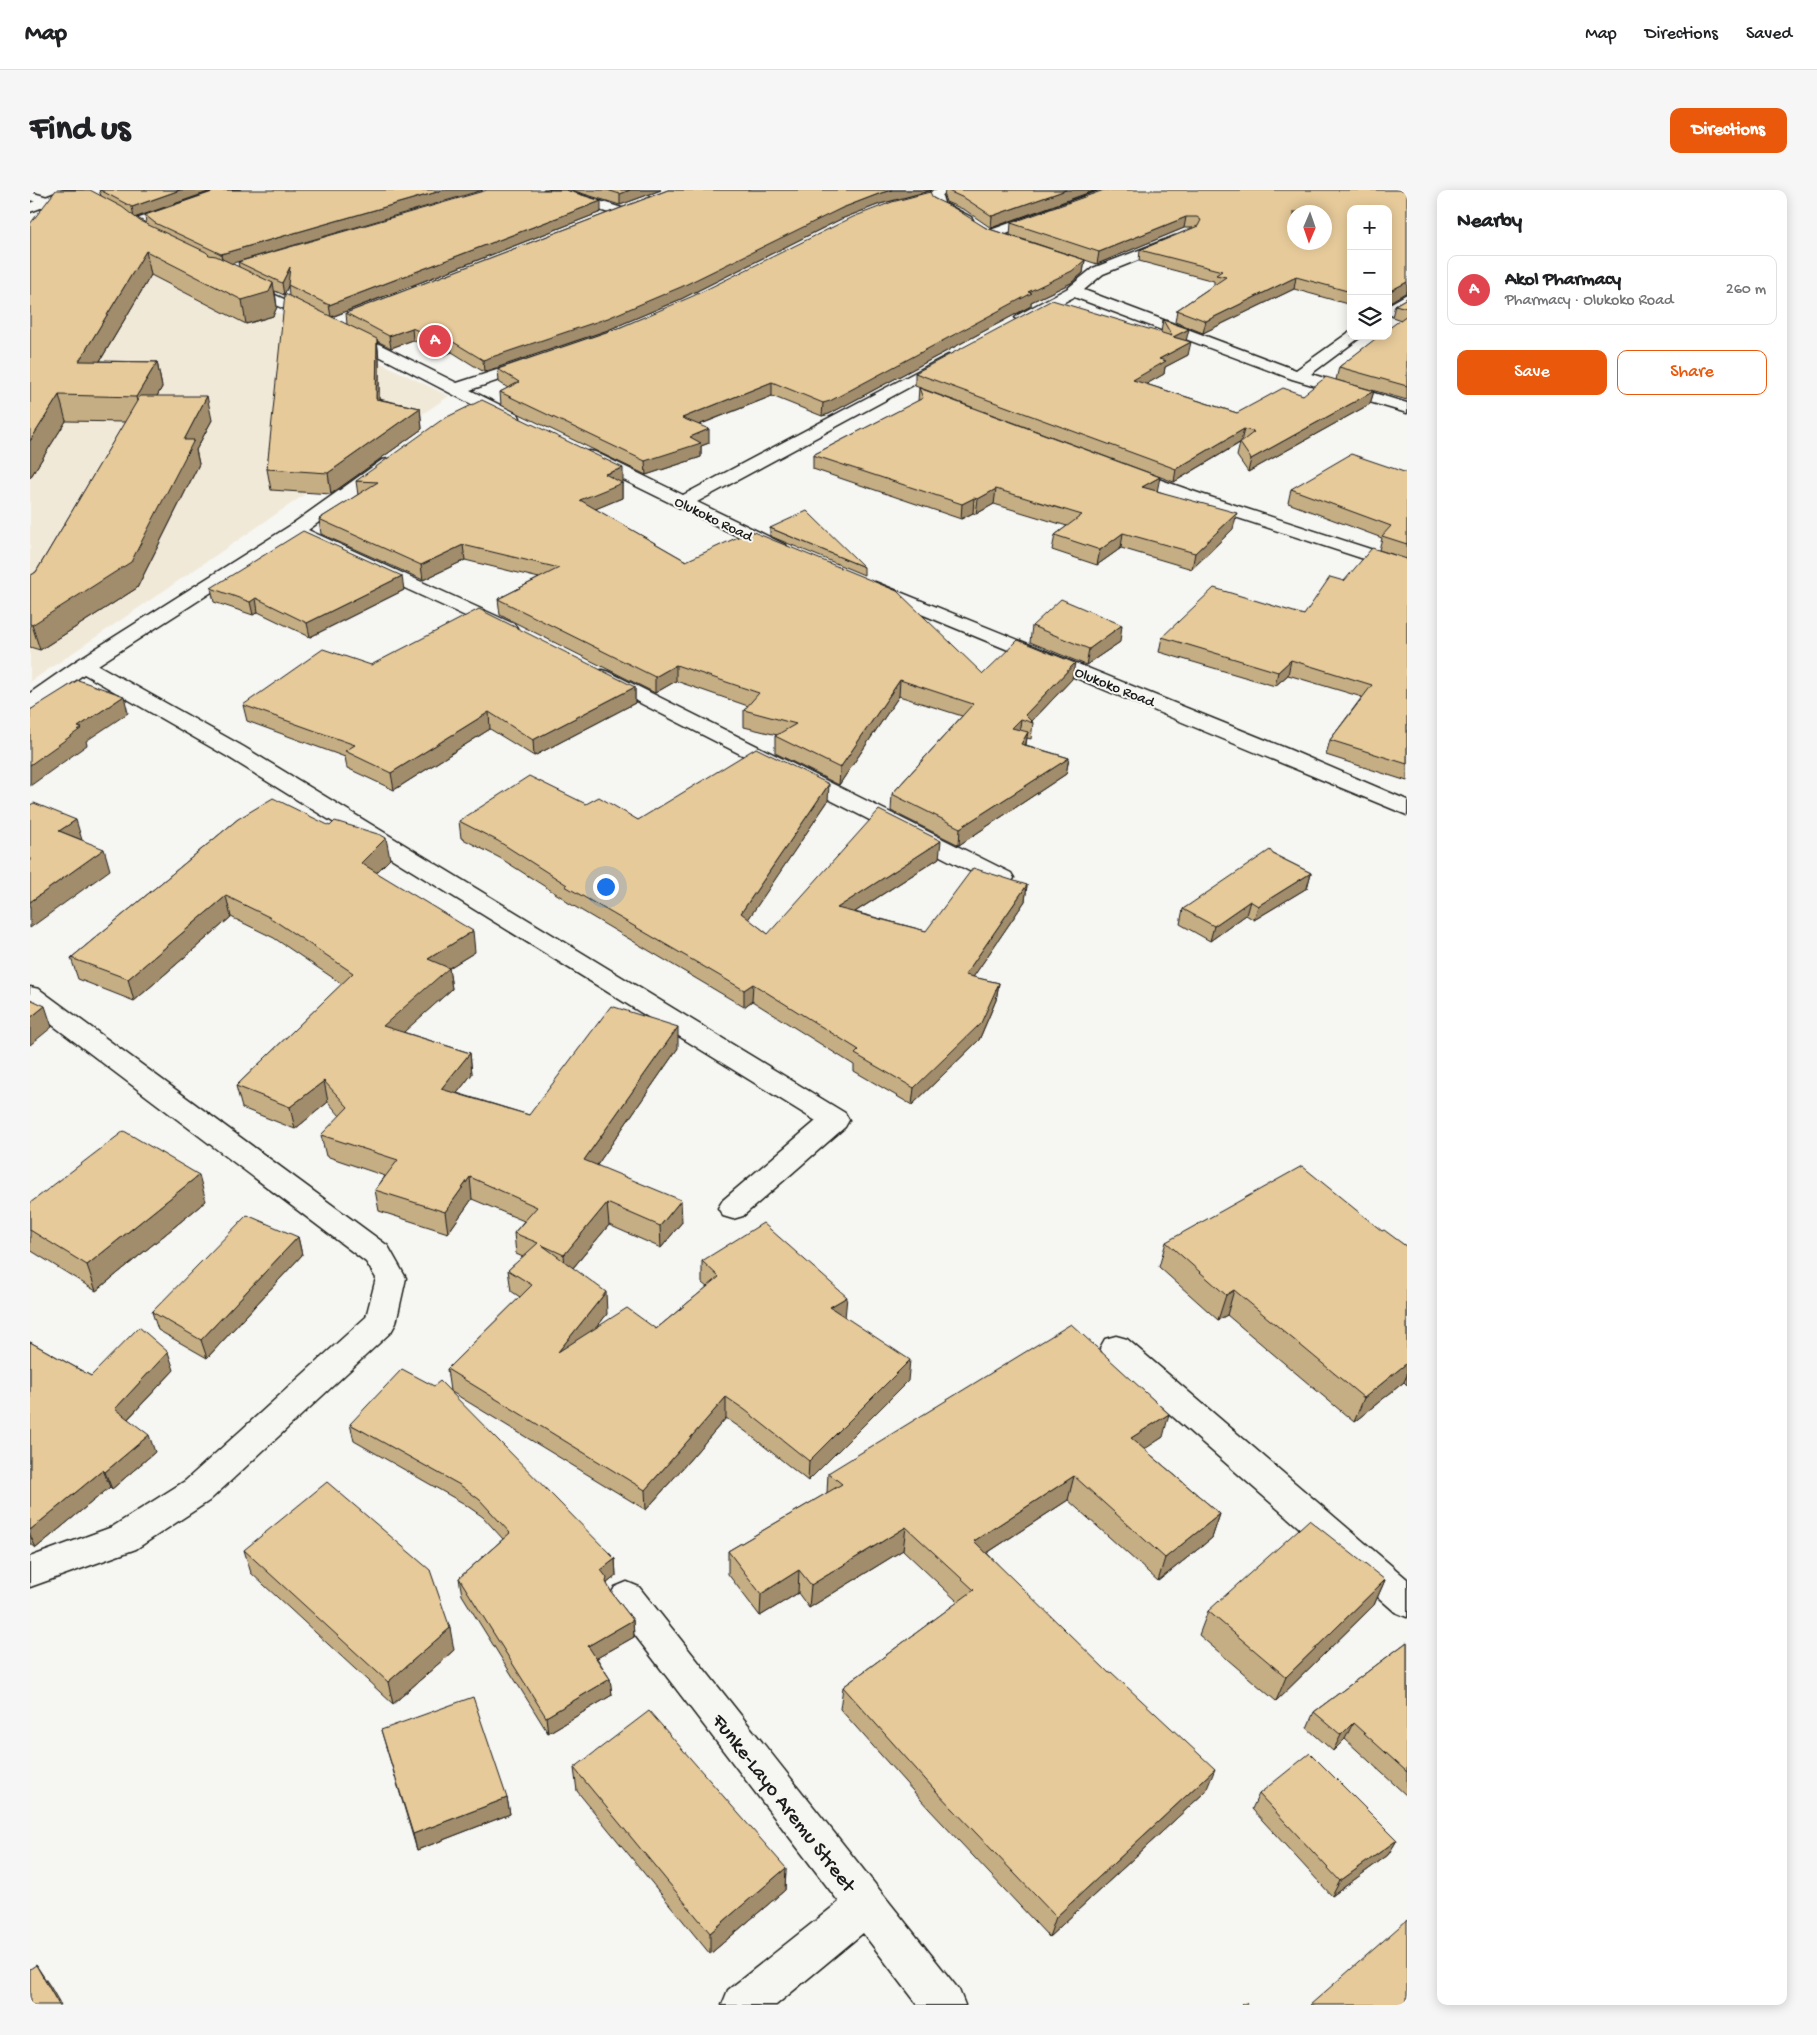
<!DOCTYPE html>
<html lang="en">
<head>
<meta charset="utf-8">
<style>
	body { margin:0; font-family:"Gochi Hand",sans-serif; background:#f6f6f6; color:#202124 }
	.controls { position:absolute; right:15px; top:15px; display:grid; overflow:hidden; border-radius:10px; box-shadow:0 2px 12px #0003 }
	.controls button { width:45px; height:45px; display:grid; place-items:center; padding:0; border:0; border-bottom:1px solid #e0e0e0; background:#fff; color:#202124; font:25px sans-serif }
	.compass { position:absolute; left:1257px; top:15px; width:45px; height:45px; border-radius:50%; background:#fff; box-shadow:0 2px 12px #0003; rotate:182deg }
	.you { position:absolute; left:575px; top:696px; width:18px; height:18px; margin:-12px; border:4px solid #fff; border-radius:50%; background:#1a73e8; box-shadow:0 0 0 8px #1a73e833 }
	.badge { display:grid; place-items:center; width:32px; height:32px; border-radius:50%; background:#ea580c; color:#fff; font-size:16px; font-weight:700 }
	.pin { position:absolute; translate:-50% -50%; border:2px solid #fff; box-shadow:0 1px 5px #0006 }
	.list { margin:0; padding:0; list-style:none }
	h2 { display:flex; justify-content:space-between; align-items:center; height:65px; margin:0; padding:0 20px; font-size:21px }
	h2 small { font-size:16px; font-weight:400; color:#757577 }
	.list li { display:grid; grid-template-columns:32px 1fr auto; gap:15px; align-items:center; box-sizing:border-box; height:70px; margin:0 10px 10px; padding:0 10px; border:1px solid #e0e0e0; border-radius:10px }
	.list b { display:block; font-size:19px; white-space:nowrap }
	.list p { margin:0; font-size:16px; white-space:nowrap; color:#757577 }
	.list em { font-size:16px; font-style:normal; color:#757577 }
	.actions { display:flex; gap:10px; padding:15px 20px }
	.actions a { flex:1; padding:11px 0; border:1px solid #ea580c; border-radius:10px; text-align:center; font-size:18px; color:#ea580c }
	.actions .main { background:#ea580c; color:#fff }
	.icon { flex:none; width:28px; height:28px; fill:none; stroke:currentColor; stroke-width:2; stroke-linecap:round; stroke-linejoin:round }
	.map { position:relative; flex:none; width:1377px; height:1815px; overflow:hidden; border-radius:10px }
	header { display:flex; align-items:center; gap:30px; box-sizing:border-box; height:70px; padding:0 25px; background:#fff; border-bottom:1px solid #e0e0e0 }
	header strong { font-size:24px }
	nav { display:flex; gap:28px; margin-inline-start:auto; font-size:18px }
	.intro { display:flex; align-items:center; justify-content:space-between; box-sizing:border-box; height:120px; padding:0 30px }
	h1 { margin:0; font-size:35px }
	.button { padding:12px 22px; border-radius:10px; background:#ea580c; color:#fff; font-size:18px; font-weight:700 }
	main { display:flex; gap:30px; padding:0 30px }
	aside { flex:1; background:#fff; border-radius:10px; box-shadow:0 2px 12px #0003 }
	.map>svg:first-child { display:block }
</style>
</head>
<body>
<header>
<strong>Map</strong>
<nav><a>Map</a><a>Directions</a><a>Saved</a></nav>
</header>
<div class="intro"><h1>Find us</h1><a class="button">Directions</a></div>
<main>
<div class="map">
<svg width="1377" height="1815" viewBox="0 0 1377 1815">
	<rect width="100%" height="100%" fill="#f6f6f2"/>
	<filter id="ink" filterUnits="userSpaceOnUse"><feTurbulence type="fractalNoise" baseFrequency=".02" numOctaves="2"/><feDisplacementMap in="SourceGraphic" scale="10" xChannelSelector="R" yChannelSelector="G"/><feConvolveMatrix kernelMatrix="1 2 1 2 8 2 1 2 1" color-interpolation-filters="sRGB"/></filter>
	<g filter="url(#ink)">
		<path fill="#f1e9d8" d="M46 24 419 206 0 492V42Z"/>
		<g fill="none" stroke-linecap="round" stroke-linejoin="round">
			<g stroke="#1c1c1c" stroke-width="3">
				<path id="minor" d="M190 0H210L208 3 108 38H98L96 35 98 32Z
					M514 0H535L595 19 597 22 590 26 585 25 516 3Z
					M903 0H917L912 6 914 13 941 27 943 30 941 33H931L903 18 898 6Z
					M1072 0H1092L1090 3 965 48H955L953 45 955 42Z
					M0 2 21 8 23 11 16 15 0 10Z
					M1145 46 1150 47 1152 50 1150 53 1073 84 1054 100 1266 180 1318 143 1321 142V146H1332L1281 184 1377 213V223L1262 189 1044 107 998 131H988L985 128 988 125 1038 98 1063 78Z
					M212 90 305 132 427 193 504 168 510 170 512 173 510 176 440 200 488 224 490 228 488 232H476L295 138 207 97 205 94 207 91Z
					M1377 104V116L1358 127V115Z
					M918 165 924 167 926 170 924 173 667 312 756 355 758 359 756 363 749 365 742 363 553 270 550 266 553 262 559 261 565 262 653 305Z
					M358 269 364 270 367 274 364 278 278 340 484 434 487 438 484 442 477 444 470 442 266 348 68 475 214 557 815 923 819 930 815 937 713 1026 703 1029 693 1026 688 1018 693 1010 786 931 198 567 54 484 8 518 0 519V503L46 471 258 337 352 270Z
					M1094 277 1171 304 1377 371V383L1159 312 1088 286 1085 282 1088 278Z
					M845 392 1258 559 1377 610V625L838 402 835 398 838 394Z
					M572 480 579 482 981 683 984 688 981 693 972 695 963 693 565 490 562 486 565 482Z
					M0 797 9 799 358 1056 376 1088 366 1133 361 1142 179 1311 106 1359 0 1397V1367L82 1337 155 1291 336 1127 346 1088 336 1072 0 818Z
					M1086 1146 1097 1149 1377 1389V1427L1365 1422 1075 1167 1070 1158 1075 1149Z
					M597 1392 609 1397 929 1800 935 1815H888L833 1743 746 1815H692L698 1800 809 1712 585 1419 579 1408 585 1397Z"/>
			</g>
			<g stroke="#1c1c1c" stroke-width="3">
				<path id="highway" d="M34 0H53L51 3 0 22V13Z"/>
			</g>
			<use href="#minor" fill="#f6f6f2" fill-rule="evenodd"/>
			<use href="#highway" fill="#f6f6f2" fill-rule="evenodd"/>
		</g>
		<path fill="#c6ae84" stroke="#1c1c1c" d="M69 0H184L106 27 116 33 115 25 188 0 202 74 209 77 208 72 571 22 302 127 317 135 316 123 638 0H901L899 1 850 14 811 29 651 109 578 140 454 182 422 162 414 165 383 150 361 158 347 151 349 169V209L390 218 392 239 301 304 241 300 237 279 259 106 258 96 254 105 245 101 247 117 243 126 216 134 121 85 70 171 127 172 132 197 127 206 182 230 166 260 169 274 107 398 10 460 0 457V386L6 382 95 232 36 231 0 288 71 6Z
			M541 0H631L590 15Z
			M915 0H1066L961 38 935 20 916 12 914 6Z
			M1377 0 1358 117V19H1321V115L1264 99 1173 143 1145 132 1147 120 1184 95V91L1109 71 1110 60 1163 38H1154L1067 74 980 45 981 33Z
			M903 8 956 38 1055 70 1053 83 1041 93 1001 112V116L799 224 792 226 742 206 669 235 679 253 671 256V267L616 285 471 215 470 202 478 198 469 192 468 179 591 137Z
			M1377 108V210L1306 190 1309 177 1371 130 1362 127 1365 115Z
			M1133 130 1157 151 1158 165 1135 177 1134 184 1116 194 1207 223 1273 205 1344 201 1340 214 1218 282 1207 266 1210 253 1144 292 885 196V183L1132 143 1131 142Z
			M889 198 1127 302 1203 339 1162 379 1091 358 1067 375 1022 360 1025 345 1037 336 964 314 946 324 943 323 931 329 783 279V265L888 211Z
			M1377 283V591L1296 565 1300 550 1332 507 1258 485 1245 496 1129 462 1132 447 1274 425 1314 391 1365 365 1349 360 1352 348 1258 313 1261 299Z
			M326 291 593 293H592V308L565 319 656 371 953 484 1042 489 1002 531 1003 533 1001 549 997 548 996 555 1039 568 1036 584 929 655 861 621 862 604 932 526 869 506 809 595 745 563V546L747 545 714 537V520L718 516 646 491 625 503 470 425 468 409 509 388 435 370 393 390 291 344 289 329 328 305Z
			M740 338 834 377V385L740 346Z
			M181 398 374 400 280 447 228 422 223 425 184 412Z
			M1002 436 1090 452 1056 475 1000 452Z
			M341 475 605 497V513L504 566 460 539 364 600 317 578 315 567 217 531 213 515Z
			M798 611 718 729 738 744 909 668 825 722 896 741 997 695 995 711 943 787 969 793 966 810 949 850 882 915 824 881V875L722 811 714 817 537 712 536 710 470 668 431 648 429 631 556 614 608 630Z
			M208 629 360 669 346 682 445 762 419 778 422 799 373 842 440 863 442 884 427 903 499 925 648 858 567 975 652 1032 631 1058 579 1035 543 1078 577 1124 566 1138 626 1139 677 1097 672 1093V1071L815 1127 878 1191 778 1291 715 1241 696 1228 616 1320 420 1201 417 1179 490 1107 481 1101 478 1080 493 1067 486 1064 484 1043 494 1031 442 1009 418 1043 349 1021 345 1000 355 986 296 966 291 945 310 926 298 912 265 939 212 918 206 896 312 794 244 748 201 727 104 811 48 789 41 768Z
			M1243 664 1281 683 1277 698 1224 730 1216 725 1180 751 1150 734 1153 719Z
			M176 1011 66 1101 0 1060V1013Z
			M1352 1041 1377 1057V1195L1374 1192 1324 1232 1197 1125 1188 1130 1129 1077 1136 1052Z
			M268 1047 272 1065 177 1168 128 1140 122 1122Z
			M0 1152 61 1186 144 1180 98 1229 125 1262 82 1299 80 1297 6 1358 0 1353Z
			M320 1234 585 1369 586 1386 577 1393V1395L582 1403 603 1430 604 1447 567 1468 580 1489 582 1505 518 1543 432 1405 429 1388 473 1349 453 1327 433 1313 324 1251Z
			M1133 1247 1114 1259 1190 1324 1182 1348 1128 1391 1038 1310 957 1363 1176 1601 1019 1747 899 1619 810 1519 813 1497 928 1412 873 1360 779 1418 768 1403 730 1426 698 1384V1361L797 1303 798 1283Z
			M214 1360 424 1460 363 1514 221 1383Z
			M1355 1390 1344 1415 1246 1511 1169 1445 1178 1421Z
			M1377 1452V1606L1315 1549 1303 1561 1277 1538 1284 1522Z
			M351 1540 477 1608 480 1624 387 1660Z
			M544 1578 756 1678 755 1700 680 1764 547 1601Z
			M1229 1604 1367 1650 1358 1665 1302 1706 1222 1619Z"/>
		<path fill="#a18d6c" stroke="#1c1c1c" d="M150 0H184L104 28 102 17Z
			M414 0H453L193 76 191 64Z
			M600 0H631L590 15V4Z
			M862 0H901L899 1 850 14 811 29 651 109 578 140 454 182 453 170 812 18 851 3Z
			M1036 0H1066L961 38 962 26Z
			M571 11V22L301 127 299 115Z
			M1156 27 1154 38 1067 74 1069 62Z
			M116 61 121 85 55 196 49 171Z
			M1055 70 1053 83 1041 93 1001 112V116L799 224 792 226 793 213Z
			M260 77 261 89 254 105 252 93Z
			M1266 87 1264 99 1173 143 1176 131Z
			M1377 92V102L1358 113 1360 101Z
			M243 93 247 117 243 126 216 134 212 110Z
			M382 138 383 150 361 158 359 146Z
			M1159 139 1156 151 1143 147Z
			M347 149 349 169V229L346 209Z
			M420 150 422 162 414 165 413 152Z
			M1161 152 1158 165 1135 177 1134 184 1101 203 1103 190 1129 169Z
			M127 172 132 197 112 233 106 207Z
			M742 192V206L653 241 652 228Z
			M1344 201 1340 214 1218 282 1221 269Z
			M29 205 36 231 0 288V251Z
			M177 206 182 230 166 260 169 274 107 398 10 460 2 435 154 250Z
			M390 218 392 239 301 304 298 283Z
			M679 239V253L671 256V267L616 285 615 271 660 247Z
			M1214 239 1211 252 1144 292 1146 279Z
			M593 278V293H592V308L551 325 550 310 575 284Z
			M1130 287 1127 302 1112 297Z
			M966 299 964 314 946 324 948 309Z
			M944 308 943 323 931 329 932 314Z
			M1207 323 1203 339 1162 379 1165 363Z
			M1093 343 1091 358 1067 375 1070 360Z
			M433 355 435 370 393 390 391 375Z
			M372 386 374 400 280 447 277 433Z
			M226 408 228 422 223 425 220 412Z
			M1092 435 1090 452 1056 475 1059 459Z
			M1261 470 1258 485 1245 496 1248 482Z
			M1045 473 1042 489 1001 532 995 525Z
			M646 475V491L625 503V487Z
			M870 490 869 506 809 595 810 578Z
			M605 497V513L504 566 503 550Z
			M94 506 98 523 56 551 57 555 0 596V575L48 537Z
			M459 522 460 539 364 600 361 583Z
			M991 529 989 545 982 538Z
			M998 542 995 558 991 554Z
			M1039 568 1036 584 929 655 930 638Z
			M799 594 798 611 711 740V723Z
			M46 630 52 650 29 641Z
			M356 648 360 669 335 694 331 673Z
			M911 651 909 668 806 734 807 718Z
			M74 659 80 680 0 738V712Z
			M1281 683 1277 698 1224 730 1228 716Z
			M997 695 995 711 933 802 935 785Z
			M196 706 201 727 104 811 98 789Z
			M1220 711 1216 725 1180 751 1184 736Z
			M443 741 445 762 419 778 422 799 356 858 353 836 398 769Z
			M969 793 966 810 949 850 882 915 884 898Z
			M723 794 722 811 714 817V800Z
			M15 816 22 837 0 855V828Z
			M648 837V858L556 991 554 970Z
			M440 863 442 884 414 920 411 899Z
			M294 891 298 912 265 939 260 917Z
			M169 985 176 1011 66 1101 57 1075Z
			M440 987 442 1009 418 1043 415 1022Z
			M651 1010 652 1032 631 1058 630 1036Z
			M577 1013 579 1035 536 1086 534 1065Z
			M268 1047 272 1065 177 1168 171 1150Z
			M1204 1100 1197 1125 1188 1130 1196 1105Z
			M576 1102 577 1124 530 1183 528 1162Z
			M817 1107 815 1128 800 1117Z
			M138 1162 144 1180 91 1236 85 1219Z
			M880 1170 878 1191 778 1291 779 1271Z
			M1377 1173V1185L1374 1192 1324 1232 1334 1208Z
			M696 1207V1228L616 1320 615 1300Z
			M1139 1224 1133 1247 1095 1272 1101 1248Z
			M119 1245 125 1262 82 1299 75 1282Z
			M73 1280 80 1297 6 1358 0 1345V1340Z
			M1044 1286 1038 1310 940 1374 944 1351Z
			M1190 1324 1182 1348 1128 1391 1135 1368Z
			M876 1337 873 1360 779 1418 781 1395Z
			M585 1369 586 1386 577 1393 578 1405 571 1380Z
			M769 1380 768 1403 730 1426 731 1404Z
			M1355 1390 1344 1415 1246 1511 1256 1487Z
			M603 1430 604 1447 560 1472 558 1456Z
			M420 1438 424 1460 363 1514 358 1492Z
			M580 1489 582 1505 518 1543 516 1527Z
			M1323 1533 1315 1549 1303 1561 1311 1545Z
			M1185 1579 1176 1601 1019 1747 1026 1727Z
			M477 1608 480 1624 387 1660 383 1644Z
			M1367 1650 1358 1665 1302 1706 1310 1691Z
			M756 1678 755 1700 680 1764V1743Z
			M6 1775 20 1796 31 1815H29Z"/>
		<path fill="#e6ca9a" stroke="#1c1c1c" fill-rule="evenodd" d="M26 0H60L92 17 110 31 176 62 179 65 186 66 243 93 239 102 212 110 116 61 49 171 127 172 106 207 29 205 0 251V34Z
			M70 0H150L102 17Z
			M188 0H414L191 64 125 33 115 25Z
			M457 0H536L571 11 299 115 258 95 260 77 252 93 208 72Z
			M577 0H600L590 4Z
			M638 0H862L851 3 812 18 651 97 578 128 453 170 420 150 413 152 382 138 359 146 316 123Z
			M916 0H1036L962 26 936 9Z
			M1074 0H1377V92L1360 101 1359 113H1358V19H1321V102L1266 87 1176 131 1147 120 1196 87 1186 85 1192 81 1110 60 1168 36 1171 30 1167 27H1156L1069 62 981 33ZM1264 22H1294V52H1264Z
			M900 2 903 8 924 18 956 38 1055 70 1042 81 998 102 1002 103 800 211 793 213 742 192 652 228 679 239 660 247 671 253 615 271 470 202 489 192 468 179 591 137 663 106 823 27 862 12Z
			M255 104 347 149 346 209 390 218 298 283 237 279Z
			M1377 108V118L1365 115Z
			M1022 110 1142 146 1133 130 1159 139 1143 147 1161 152 1129 169 1136 171 1103 190 1207 223 1253 198 1273 205 1296 187 1344 201 1221 269 1210 253 1224 242 1214 239 1146 279 885 183Z
			M1377 125V196L1309 177 1349 146H1358V139Z
			M889 198 1130 287 1112 297 1207 323 1165 363 1093 343 1070 360 1025 345 1052 325 966 299 948 309 944 308 932 314 783 265 893 208Z
			M110 206H177L154 250H164L101 372 2 435 0 434V386L6 382Z
			M452 210 593 278 575 284 592 293 550 310 656 371 721 341 867 401 953 484 988 450 1045 473 995 525 1003 533 991 529 982 538 998 542 991 554 1039 568 930 638 862 604 943 514 870 490 810 578 745 546 766 534 714 520 729 503 646 475 625 487 468 409 529 378 433 355 391 375 289 329 348 292 326 291 413 229Z
			M1321 264 1377 283V354L1352 346 1361 336 1261 299Z
			M777 321 834 377 740 338Z
			M273 341 372 386 277 433 226 408 220 412 181 398Z
			M1342 358 1377 369V574L1300 550 1342 495 1261 470 1248 482 1132 447 1184 398 1274 425 1300 387 1314 391Z
			M1031 409 1092 435 1059 459 1002 436Z
			M449 419 605 497 503 550 459 522 361 583 315 561 325 555 213 515 293 459 341 475Z
			M48 490 94 506 48 537 52 538 0 575V520Z
			M726 558 799 594 711 723 738 744 849 620 911 651 807 718 896 741 943 678 997 695 935 785 969 793 951 833 884 898 825 864 829 860 723 794 714 800 535 696 537 695 468 651 429 631 499 586 556 614 569 607 608 630Z
			M243 608 300 636 305 631 351 645 356 648 331 673 443 741 398 769 419 778 353 836 440 863 411 899 499 925 581 816 648 837 554 970 651 1010 630 1036 577 1013 534 1065 512 1055 576 1102 528 1162 597 1118 626 1139 689 1087 672 1071 733 1033 817 1107 800 1117 880 1170 779 1271 715 1220 696 1207 615 1300 417 1179 502 1095 478 1080 508 1053 484 1043 507 1017 440 987 415 1022 345 1000 368 970 291 945 318 917 294 891 260 917 206 896 323 783 239 727 196 706 98 789 41 768 208 629Z
			M4 613 46 630 29 641 74 659 0 712V615Z
			M1240 660 1243 664 1281 683 1228 716 1220 711 1184 736 1153 719Z
			M0 809 15 816 0 828Z
			M94 941 169 985 57 1075 0 1040V1013Z
			M1272 976 1352 1041 1354 1040 1377 1057V1173L1334 1208 1204 1100 1196 1105 1136 1052Z
			M217 1025 268 1047 171 1150 122 1122Z
			M1041 1134 1139 1224 1101 1248 1190 1324 1135 1368 1044 1286 944 1351 1079 1483 1081 1482 1185 1579 1026 1727 903 1598 813 1497 944 1400 876 1337 781 1395 769 1380 731 1404 698 1361 812 1294 798 1283Z
			M109 1137 138 1162 85 1219 119 1245 75 1282 73 1280 0 1340V1152L61 1186Z
			M372 1179 404 1196 410 1191 585 1369 571 1380 577 1388 576 1392 582 1403 603 1430 558 1456 580 1489 516 1527 429 1388 480 1343 450 1310 430 1295 320 1234Z
			M297 1292 400 1380 420 1438 358 1492 214 1360Z
			M1279 1330 1355 1390 1256 1487 1178 1421Z
			M1377 1452V1582L1323 1533 1311 1545 1284 1522Z
			M443 1507 477 1608 383 1644 351 1540Z
			M619 1521 756 1678 680 1743 544 1578Z
			M1280 1563 1367 1650 1310 1691 1229 1604Z
			M1377 1730V1815H1280Z
			M6 1775 29 1815H0V1779Z
			M1215 1812 1218 1815H1212Z"/>
	</g>
	<g text-anchor="middle" stroke-width="4" stroke-linejoin="round" paint-order="stroke">
		<g font-size="15" fill="#1c1c1c" stroke="#f6f6f2">
			<text transform="translate(684 328) rotate(26)" y="5">Olukoko Road</text>
			<text transform="translate(1085 496) rotate(22)" y="5">Olukoko Road</text>
		</g>
		<g font-size="21" fill="#1c1c1c" stroke="#f6f6f2">
			<text transform="translate(755 1612) rotate(52)" y="7">Funke-Layo Aremu Street</text>
		</g>
	</g>
</svg>
<div class="controls">
<button>+</button>
<button>−</button>
<button><svg class="icon" aria-label="layers" viewBox="0 0 24 24"><path d="M12 4l9 5-9 5-9-5zM3 14l9 5 9-5"/></svg></button>
</div>
<svg class="compass" viewBox="-18 -18 36 36"><path d="M0-13l5 13h-10z" fill="#e53935"/><path d="M0 13l5-13h-10z" fill="#757577"/></svg>
<div class="you"></div>
<div class="pin badge" style="left:405px;top:151px;background:#e0444e">A</div>
</div>
<aside>
<h2>Nearby<small></small></h2>
<ul class="list">
<li><span class="badge" style="background:#e0444e">A</span><div><b>Akol Pharmacy</b><p>Pharmacy · Olukoko Road</p></div><em>260 m</em></li>
</ul>
<div class="actions"><a class="main">Save</a><a>Share</a></div>
</aside>
</main>
</body>
</html>
